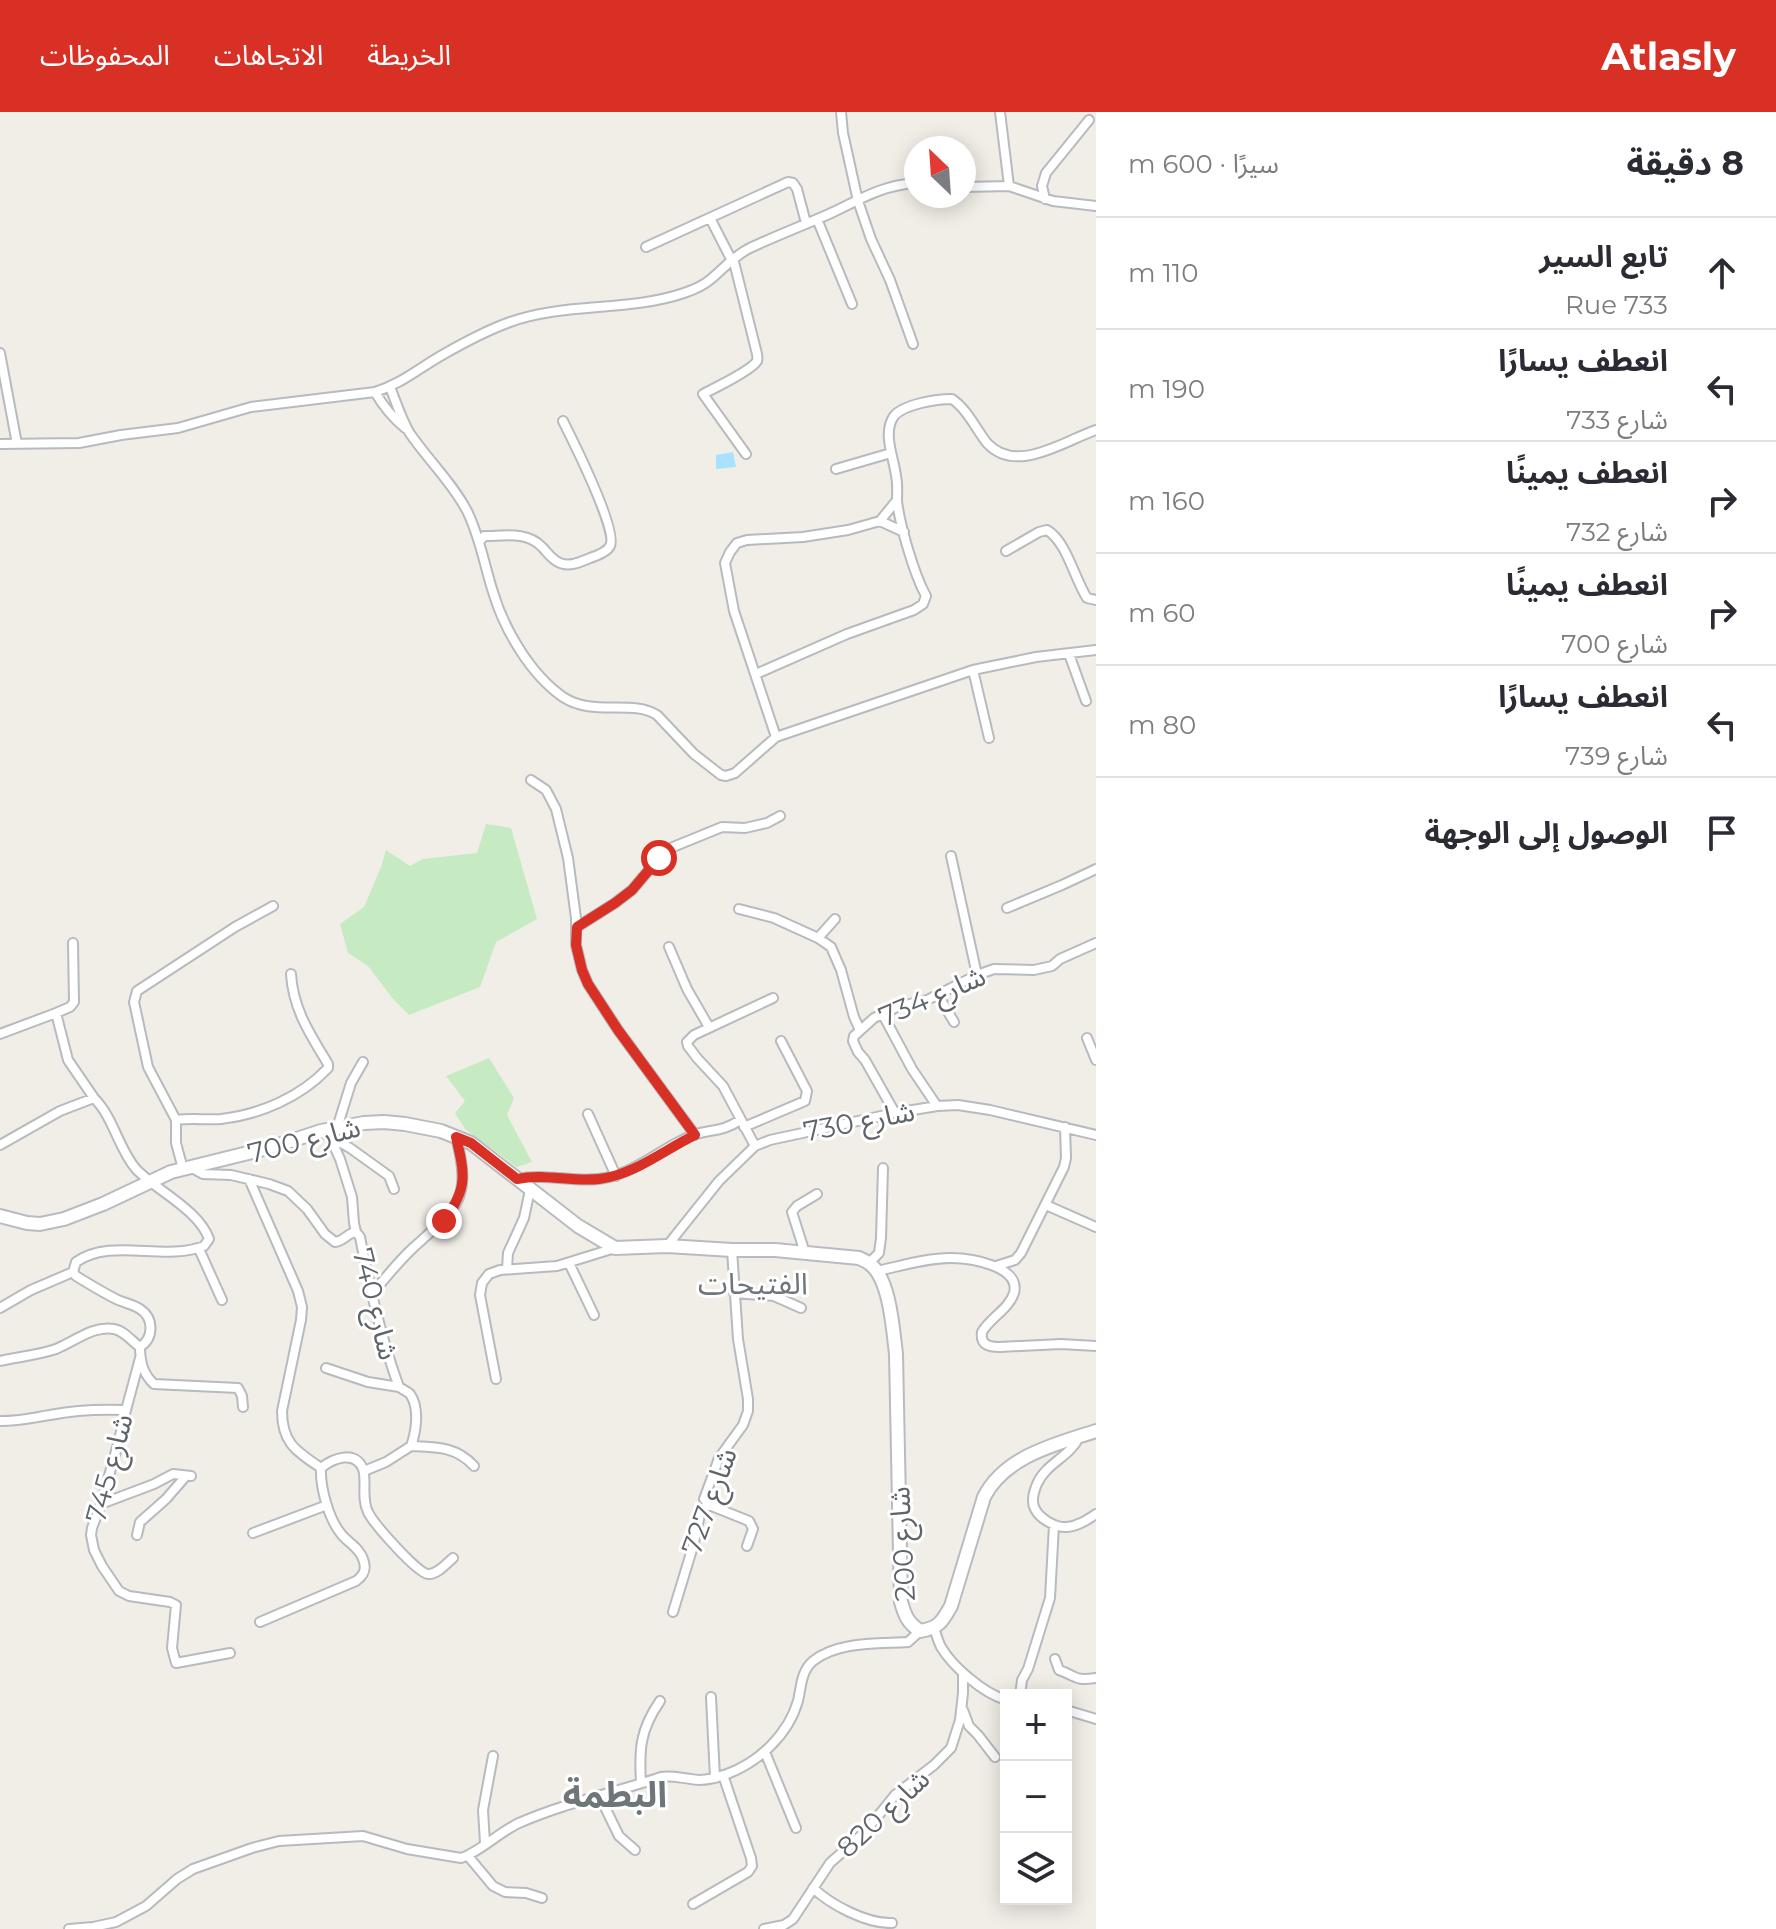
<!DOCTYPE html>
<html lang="ar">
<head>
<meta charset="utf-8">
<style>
	body { margin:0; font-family:Montserrat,"Noto Sans Arabic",sans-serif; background:#f2f2f3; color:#2b2b33; direction:rtl }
	.controls { position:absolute; right:24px; bottom:24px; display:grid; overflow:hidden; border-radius:0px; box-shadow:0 4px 20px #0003 }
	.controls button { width:72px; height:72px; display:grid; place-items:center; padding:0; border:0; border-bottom:2px solid #e1e1e2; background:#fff; color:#2b2b33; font:40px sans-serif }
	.compass { position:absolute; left:904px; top:24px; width:72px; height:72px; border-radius:50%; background:#fff; box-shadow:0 4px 20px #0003; rotate:335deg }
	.stop { position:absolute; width:24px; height:24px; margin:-18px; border:6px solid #d93025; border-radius:50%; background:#fff }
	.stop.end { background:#d93025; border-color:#fff; box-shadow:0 2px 8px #0008 }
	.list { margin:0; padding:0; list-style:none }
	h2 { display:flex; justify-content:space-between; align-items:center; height:104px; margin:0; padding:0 32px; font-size:34px }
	h2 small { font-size:26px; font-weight:400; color:#7c7c81 }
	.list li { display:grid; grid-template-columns:52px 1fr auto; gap:24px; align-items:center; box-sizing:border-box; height:112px; padding:0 32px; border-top:2px solid #e1e1e2 }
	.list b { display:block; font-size:30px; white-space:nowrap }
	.list p { margin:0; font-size:26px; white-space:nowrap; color:#7c7c81 }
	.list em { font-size:26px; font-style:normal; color:#7c7c81 }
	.icon { flex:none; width:44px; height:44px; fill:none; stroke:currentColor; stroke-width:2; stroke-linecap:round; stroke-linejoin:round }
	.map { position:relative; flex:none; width:1096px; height:1817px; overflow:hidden; direction:ltr }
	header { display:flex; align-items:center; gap:48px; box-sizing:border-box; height:112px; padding:0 40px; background:#d93025; color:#fff }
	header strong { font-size:38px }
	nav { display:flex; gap:44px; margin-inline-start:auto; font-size:28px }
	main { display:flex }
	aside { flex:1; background:#fff }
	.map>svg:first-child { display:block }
</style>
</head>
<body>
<header>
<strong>Atlasly</strong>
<nav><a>الخريطة</a><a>الاتجاهات</a><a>المحفوظات</a></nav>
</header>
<main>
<aside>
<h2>8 دقيقة<small>سيرًا · 600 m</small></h2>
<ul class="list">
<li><svg class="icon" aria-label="ahead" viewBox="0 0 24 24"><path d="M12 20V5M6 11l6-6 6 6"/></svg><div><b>تابع السير</b><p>Rue 733</p></div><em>110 m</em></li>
<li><svg class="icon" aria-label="left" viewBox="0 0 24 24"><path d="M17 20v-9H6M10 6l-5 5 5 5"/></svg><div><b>انعطف يسارًا</b><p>شارع 733</p></div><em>190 m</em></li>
<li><svg class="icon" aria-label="right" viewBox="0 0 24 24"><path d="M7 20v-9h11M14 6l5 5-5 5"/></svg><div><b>انعطف يمينًا</b><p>شارع 732</p></div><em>160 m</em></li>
<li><svg class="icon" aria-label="right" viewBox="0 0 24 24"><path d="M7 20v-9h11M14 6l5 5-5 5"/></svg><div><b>انعطف يمينًا</b><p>شارع 700</p></div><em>60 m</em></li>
<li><svg class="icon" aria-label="left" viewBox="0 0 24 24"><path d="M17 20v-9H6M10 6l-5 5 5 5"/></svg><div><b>انعطف يسارًا</b><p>شارع 739</p></div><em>80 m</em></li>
<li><svg class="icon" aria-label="arrive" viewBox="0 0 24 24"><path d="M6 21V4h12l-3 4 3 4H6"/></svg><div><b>الوصول إلى الوجهة</b></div></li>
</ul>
</aside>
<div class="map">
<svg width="1096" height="1817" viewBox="0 0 1096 1817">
	<rect width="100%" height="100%" fill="#f1eee7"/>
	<path fill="#c6ebc2" d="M486 712 511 716 537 807 496 830 480 875 409 903 393 887 368 854 348 841 340 812 364 795 381 755 386 738 410 754 423 747 477 741Z
		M489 946 514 986 507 1003 532 1050 517 1055 465 1017 455 1001 465 989 446 964Z"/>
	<path fill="#a9e2ff" d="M733 340 736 355 716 357V343Z"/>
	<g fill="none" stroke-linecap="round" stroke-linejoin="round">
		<g stroke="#b7babe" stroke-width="12">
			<path id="minor" d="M841 0 843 21 858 89 871 127 890 168 913 232
				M1000 0 1009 74
				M964 75 1009 74 1053 89 1096 94
				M1045 87 1042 74 1046 61 1089 8
				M710 106 731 147
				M817 107 852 192
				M646 135 788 70 793 71 797 77 806 111
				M733 146 757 242C757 244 758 246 757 249 752 258 713 277 703 282L746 342
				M0 241 17 332
				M390 275C396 290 401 306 409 320 427 347 452 370 467 399 480 425 484 452 493 480 504 517 530 562 563 585 593 605 632 587 657 603L694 642 721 663 726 664 735 661 776 625 973 558 1036 545 1096 538
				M375 280C383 294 392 305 405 316
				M0 332 79 331 121 323 178 316 251 295 375 280C403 271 419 256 444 242 465 230 488 218 510 210 566 190 628 200 684 181 693 178 703 174 711 167 724 156 733 145 748 137 775 124 802 114 829 102 859 88 882 73 916 71
				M836 357 891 341
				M880 409 904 420
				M480 429 484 424C504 424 527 419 542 435 548 441 552 448 560 451 570 455 580 450 590 446 596 444 607 440 610 434 619 420 572 327 563 309
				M1006 439 1039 420 1047 418C1067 430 1074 466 1087 486L1096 488
				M1069 542 1086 589
				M973 558 989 626
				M756 562 847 522 914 498 923 492 926 484C914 462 900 414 897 389 897 381 898 373 896 364 894 346 882 321 894 304 904 292 937 287 952 287 967 297 976 317 987 331 1016 363 1064 329 1096 318
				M776 625 734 499 725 451 730 440 737 431 747 428 803 425 848 418 880 409 897 388
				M531 668 546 678 556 697 568 746 576 806V833L582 858 588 872 618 918 695 1023
				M951 744 977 863
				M1007 796 1062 773 1096 757
				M739 797 774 806 818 826 831 835 841 858 854 905 860 918
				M577 815 615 791 632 778 659 746 673 735 722 715 745 716 767 711 780 704
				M818 826 835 807
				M669 835 687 877 709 915
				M938 883 954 910
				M56 901 70 895 74 890 73 831
				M882 901 912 957 937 994
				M0 922 56 901 68 948 94 986
				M1087 926 1096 948
				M895 1001 865 948 858 940 853 929 854 924 874 906 897 895 927 888 977 863 994 857 1034 858 1052 854 1060 847 1096 831
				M588 1002 616 1064
				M176 1008C191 1006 206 1008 221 1007 259 1003 301 985 328 956V952C310 922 293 897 291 862
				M744 1015 805 989 807 979 781 929
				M337 1016 351 971 363 950
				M321 1019 330 1025 340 1047 352 1085 354 1111 356 1120
				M331 1025 350 1036 389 1064 394 1077
				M0 1033 60 999 94 986C114 1006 118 1036 136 1057 157 1079 199 1098 209 1127L204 1134C164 1150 112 1125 76 1150L73 1160 31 1178 0 1196
				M755 1034 723 974 697 946 688 934 687 930 694 923 773 886
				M192 1056 203 1062 231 1063 269 1072 288 1079 307 1097 325 1122 335 1130C344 1129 349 1120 356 1120L360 1125C370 1176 381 1226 399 1275 402 1277 408 1280 410 1282 420 1296 416 1320 411 1334 435 1335 456 1334 474 1354
				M183 1057 176 1031V1008L148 955 134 890 137 879 160 864 235 815 273 794
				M249 1067 298 1179 302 1195 301 1208 282 1299C282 1331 296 1339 321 1356
				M517 1067C544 1061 571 1070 598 1067 635 1063 660 1036 693 1023 711 1017 723 1020 740 1008
				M1046 1093 1096 1115
				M667 1134 719 1069 755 1034 770 1028 895 1001 937 994 958 993 990 998 1096 1023
				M199 1137 222 1188
				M805 1141 792 1100 797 1094 817 1082
				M569 1151 594 1203
				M869 1151 879 1141 881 1126 883 1056
				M996 1154 1015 1148 1021 1141 1064 1055 1066 1046 1065 1015
				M507 1157 508 1141 524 1106 530 1078
				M877 1159C901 1154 926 1146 951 1146 970 1146 1021 1154 1014 1181 1009 1197 990 1206 982 1220 980 1233 989 1235 1000 1235L1061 1232 1096 1234
				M73 1160 76 1164C89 1172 102 1180 116 1187 124 1191 133 1192 140 1197 154 1206 154 1226 140 1235
				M734 1181 774 1184 801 1196
				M372 1182C385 1166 398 1150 413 1136 458 1095 472 1088 456 1025
				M140 1246 126 1298 118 1332 101 1392 92 1416 91 1423 94 1438 102 1454 119 1479 129 1484 170 1490 176 1493 172 1536 176 1551 230 1541
				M0 1249C18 1245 38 1243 56 1237 74 1230 93 1213 114 1217 125 1219 131 1229 140 1235 140 1250 143 1262 154 1272L238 1276 242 1284 243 1295
				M326 1256 368 1270 399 1275
				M496 1267 480 1183 482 1171 489 1162 500 1158 557 1154 615 1136
				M0 1309C20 1309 31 1306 50 1303 75 1298 100 1297 126 1298
				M1079 1325C1070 1345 1046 1351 1037 1372 1034 1379 1031 1390 1035 1397 1040 1407 1056 1416 1067 1415 1078 1414 1087 1408 1096 1402
				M321 1356C332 1347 355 1337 363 1357 367 1369 361 1386 368 1400 373 1411 417 1461 428 1462 437 1463 447 1451 453 1446
				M364 1359 386 1350 411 1334
				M101 1392 154 1372 173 1362 191 1364
				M709 1393 749 1409 753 1417 747 1434
				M253 1421 327 1393
				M137 1423 140 1410 166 1387 186 1364
				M673 1500 694 1431 701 1398 709 1393 704 1387 719 1346 743 1313 748 1299V1287L738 1227 732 1138
				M260 1510 356 1469C364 1463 367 1457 363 1447 360 1437 349 1431 342 1423 329 1408 320 1376 321 1356
				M934 1516C936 1522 938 1529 941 1535 953 1555 983 1581 1006 1588
				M1055 1547 1059 1558C1079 1565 1073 1569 1096 1566
				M1020 1583 1022 1568 1028 1557 1050 1486 1054 1413
				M711 1585 715 1666
				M963 1598 969 1614 978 1623 995 1645
				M1066 1598 1096 1607
				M765 1640 796 1716
				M641 1671C639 1637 640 1618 660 1589
				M599 1683 619 1724 635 1738
				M485 1731 483 1698 493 1644
				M468 1744 493 1774 505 1780 526 1781 542 1786
				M813 1776C831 1793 867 1812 892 1811
				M693 1792 748 1760 752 1754 751 1746 723 1663
				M69 1817 93 1815 116 1810 146 1794 177 1767 193 1757 252 1736 279 1729 363 1724 407 1737 461 1746C480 1740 499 1720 519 1711 564 1691 614 1681 661 1665 672 1663 680 1666 691 1667 703 1670 716 1666 727 1662 759 1650 788 1623 798 1589 801 1576 801 1559 813 1549 838 1529 878 1532 908 1530L920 1519
				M764 1817 784 1813 793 1807 830 1751 865 1720 895 1683 934 1653 951 1636 960 1608 963 1581V1561"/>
		</g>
		<g stroke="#b8bcc1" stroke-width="16">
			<path id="secondary" d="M0 1104 27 1111 40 1112 64 1107 103 1092 171 1060 272 1035 321 1019 364 1011 384 1010 405 1012 441 1019 471 1031 578 1114 615 1136 667 1134 732 1138H775L859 1146C861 1147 868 1150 870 1152 890 1167 893 1218 896 1242L901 1490C905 1504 908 1511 920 1519 939 1516 942 1510 951 1494L984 1385C1005 1344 1056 1332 1096 1319"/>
		</g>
		<use href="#minor" stroke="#fff" stroke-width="8"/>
		<use href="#secondary" stroke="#fff" stroke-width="12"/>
	</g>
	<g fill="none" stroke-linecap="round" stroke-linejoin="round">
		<path stroke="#d93025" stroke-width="10" d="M444 1109C468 1076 465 1063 456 1025L471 1031 517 1067C544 1061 571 1070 599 1067 634 1063 664 1038 695 1023L618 918 588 872 582 858 576 833 577 815 615 791 632 778 659 746"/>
	</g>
	<g text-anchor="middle" stroke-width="6" stroke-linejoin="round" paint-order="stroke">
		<g font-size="28" fill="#5e6468" stroke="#fff">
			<text transform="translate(932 884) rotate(-23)" y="10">شارع 734</text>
			<text transform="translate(859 1009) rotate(-11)" y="10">شارع 730</text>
			<text transform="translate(304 1028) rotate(-14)" y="10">شارع 700</text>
			<text transform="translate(376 1192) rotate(76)" y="10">شارع 740</text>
			<text transform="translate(109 1356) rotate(-75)" y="10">شارع 745</text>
			<text transform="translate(709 1389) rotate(-70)" y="10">شارع 727</text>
			<text transform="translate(902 1432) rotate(-93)" y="10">شارع 200</text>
			<text transform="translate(883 1701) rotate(-43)" y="10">شارع 820</text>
		</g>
		<g font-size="30" fill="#6f767a" stroke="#fff">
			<text x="753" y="1182">الفتيحات</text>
		</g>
		<g font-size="36" font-weight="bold" fill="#6f767a" stroke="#fff">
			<text x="615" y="1695">البطمة</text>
		</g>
	</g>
</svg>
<div class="controls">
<button>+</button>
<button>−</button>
<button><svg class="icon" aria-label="layers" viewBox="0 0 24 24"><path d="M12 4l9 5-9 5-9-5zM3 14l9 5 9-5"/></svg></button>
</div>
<svg class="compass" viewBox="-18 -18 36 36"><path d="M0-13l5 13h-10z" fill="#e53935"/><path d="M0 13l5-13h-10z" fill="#7c7c81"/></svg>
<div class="stop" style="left:659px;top:746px"></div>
<div class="stop end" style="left:444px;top:1109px"></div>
</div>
</main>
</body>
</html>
